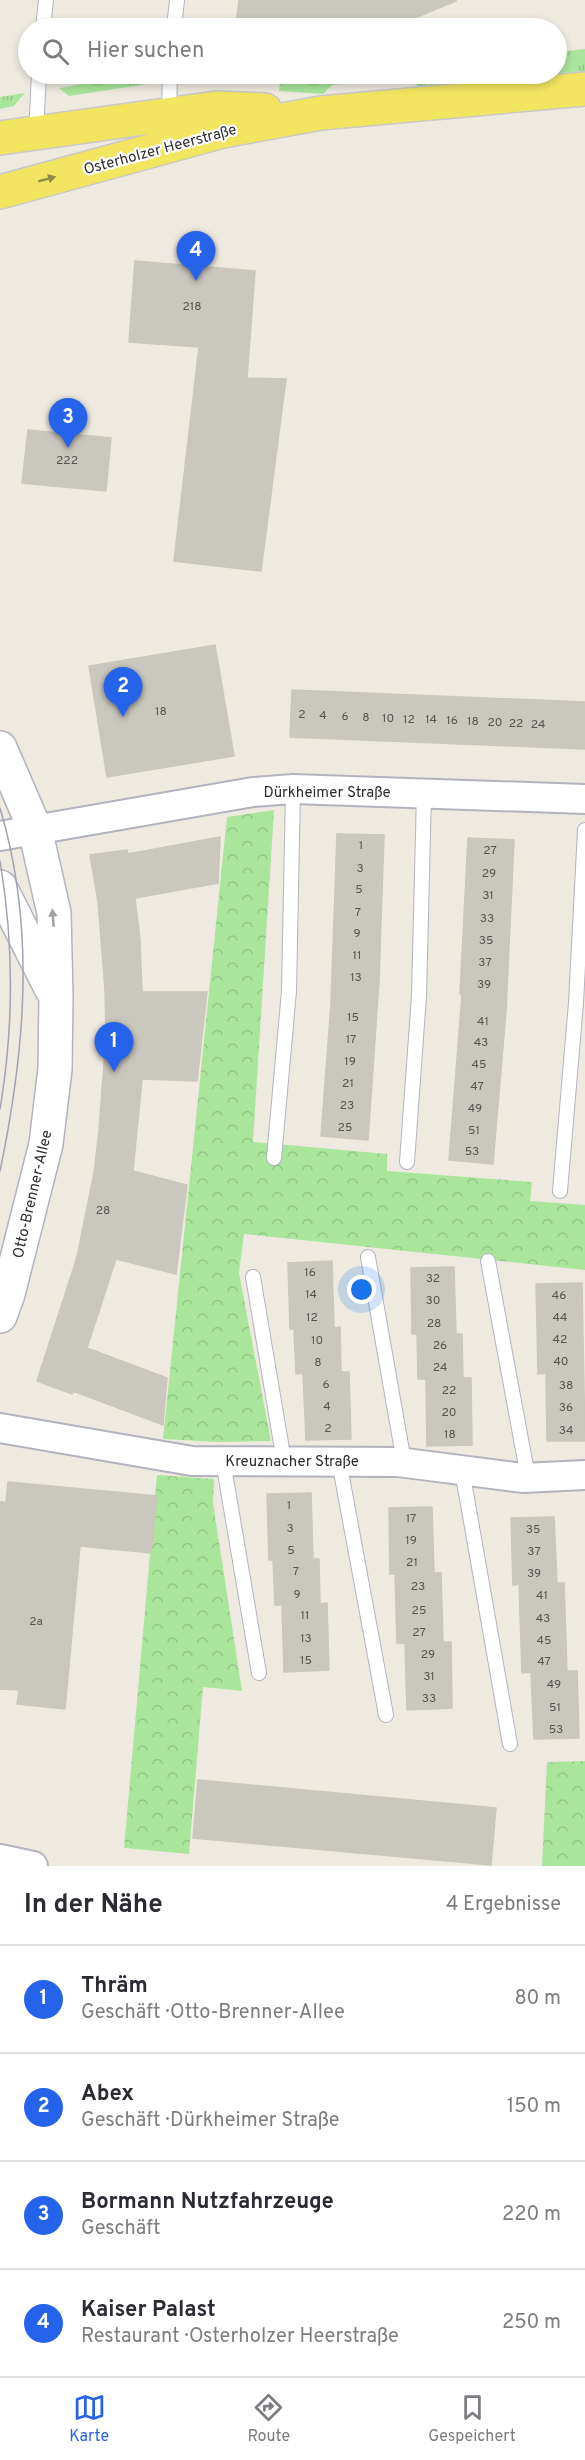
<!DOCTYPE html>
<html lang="de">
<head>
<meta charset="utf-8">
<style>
	body { margin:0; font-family:Overpass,sans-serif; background:#f7f7f7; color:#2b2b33 }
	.you { position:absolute; left:362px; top:1290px; width:21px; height:21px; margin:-15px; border:4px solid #fff; border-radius:50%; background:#1a73e8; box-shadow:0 0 0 9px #1a73e833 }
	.badge { display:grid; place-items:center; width:39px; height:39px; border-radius:50%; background:#2563eb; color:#fff; font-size:20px; font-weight:700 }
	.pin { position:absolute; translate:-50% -50px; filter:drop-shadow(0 2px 3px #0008) }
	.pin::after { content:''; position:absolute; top:32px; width:21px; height:18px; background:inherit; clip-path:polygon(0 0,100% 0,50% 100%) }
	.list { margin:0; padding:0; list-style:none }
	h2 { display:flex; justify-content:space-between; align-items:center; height:78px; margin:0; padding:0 24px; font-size:26px }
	h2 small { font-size:20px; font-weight:400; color:#7c7c81 }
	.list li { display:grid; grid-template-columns:39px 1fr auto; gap:18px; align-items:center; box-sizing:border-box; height:108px; padding:0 24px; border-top:2px solid #e1e1e2 }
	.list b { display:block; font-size:22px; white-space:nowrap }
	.list p { margin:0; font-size:20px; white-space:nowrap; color:#7c7c81 }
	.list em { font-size:20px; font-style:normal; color:#7c7c81 }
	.icon { flex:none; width:33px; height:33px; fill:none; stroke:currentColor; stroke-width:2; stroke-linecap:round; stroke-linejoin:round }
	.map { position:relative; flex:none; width:585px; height:1866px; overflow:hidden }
	.search { position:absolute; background:#fff; box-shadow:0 3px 9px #0003; left:18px; right:18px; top:18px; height:66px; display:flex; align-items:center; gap:15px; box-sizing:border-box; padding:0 21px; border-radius:33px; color:#7c7c81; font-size:22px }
	.sheet { height:510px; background:#fff }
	nav { display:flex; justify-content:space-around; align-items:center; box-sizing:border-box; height:84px; border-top:2px solid #e1e1e2; background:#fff; font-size:16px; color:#7c7c81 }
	nav a { display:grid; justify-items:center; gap:3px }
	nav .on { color:#2563eb }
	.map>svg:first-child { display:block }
</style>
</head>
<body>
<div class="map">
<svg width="585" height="1866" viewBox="0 0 585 1866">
	<defs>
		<pattern id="grass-tufts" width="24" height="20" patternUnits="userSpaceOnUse" patternTransform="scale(1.5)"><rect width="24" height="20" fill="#aae59c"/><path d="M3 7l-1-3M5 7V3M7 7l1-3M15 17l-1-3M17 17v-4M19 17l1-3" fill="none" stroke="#93c587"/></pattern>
		<pattern id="park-crowns" width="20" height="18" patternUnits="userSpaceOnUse" patternTransform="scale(1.5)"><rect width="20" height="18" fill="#aae59c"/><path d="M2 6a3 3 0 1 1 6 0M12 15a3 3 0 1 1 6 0" fill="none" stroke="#93c587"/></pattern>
	</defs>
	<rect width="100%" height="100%" fill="#eeeae0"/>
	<path fill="url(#grass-tufts)" d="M585 49V71L512 78 507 74H556L557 52Z
		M143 74H155L147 84 69 96 59 88Z
		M281 74H459H455L448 84 418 86 407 78 332 85 323 94 279 91Z
		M25 93 14 106 0 109V97Z"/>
	<path fill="url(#park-crowns)" d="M274 810 253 1142 387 1154V1171L532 1182 530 1201 585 1205V1270L244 1234 239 1273 271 1441 219 1442 163 1439 227 817Z
		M157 1475 214 1479 213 1503 242 1691 203 1687 189 1854 124 1848Z
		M585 1761V1866H542L547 1762Z"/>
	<path fill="#cac8be" stroke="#cac7b9" stroke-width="1.5" d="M239 0H456V1L400 24 362 19 342 28 302 25 294 28H246L237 18Z
		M135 261 255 271 247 378 286 379 261 571 174 561 199 347 129 342Z
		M28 430 111 438 106 491 22 483Z
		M215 645 234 756 107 777 89 666Z
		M292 690 585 702V749L290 737Z
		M337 834 384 835 379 981 368 1140 321 1136 331 1004Z
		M220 837 218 883 135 898 140 940 142 992H207L197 1081 142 1079 133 1171 187 1185 176 1274 116 1259 87 1348 167 1378 163 1425 73 1391 72 1394 37 1381 77 1257 94 1173 99 1131 106 1036 105 990 98 901 90 855 127 850 128 854Z
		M468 838 514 840 506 1011 493 1164 449 1160 462 995 460 994Z
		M332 1261 334 1328 340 1327 341 1372H349L351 1439 306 1440 303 1373 296 1374 294 1329H290L288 1263Z
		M454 1267 456 1334H462L463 1378H471L472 1445 427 1446 426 1379H418L417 1334H412L411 1268Z
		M582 1283 585 1441H547L546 1373 538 1374 536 1284Z
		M8 1482 157 1496 151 1553 80 1546 65 1709 17 1704 19 1690 0 1689V1502H6Z
		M311 1493 313 1559H319L320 1604 327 1603 329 1670 284 1672 282 1605H275L273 1560H269L267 1494Z
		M432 1507 434 1573H441L443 1642H451L452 1708 407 1710 405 1643H397L395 1574H390L389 1508Z
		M554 1517 557 1583H564L567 1671H577L579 1738 534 1739 531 1672 522 1673 519 1584 513 1585 511 1518Z
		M198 1780 496 1808 491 1865 193 1838Z"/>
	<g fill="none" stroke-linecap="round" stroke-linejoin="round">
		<g stroke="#b3b3c0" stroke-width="16">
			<path id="lane" d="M43 28 46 0
				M174 28 177 0
				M169 113 170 74
				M36 133 39 74
				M274 1158 289 991 293 789
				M407 1162 419 996 424 793
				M560 1191 576 1003 585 830
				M368 1257 404 1462
				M488 1261 528 1477
				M253 1277 284 1461
				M223 1461 259 1673
				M339 1461 386 1715
				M462 1470 510 1744"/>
		</g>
		<g stroke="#b3b3c0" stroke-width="32">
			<path id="street" d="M0 836 253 792 293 789 585 799
				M0 1428 192 1461 398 1462 523 1478 585 1475
				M0 1859 33 1866"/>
		</g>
		<g stroke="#b3b3c0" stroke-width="36">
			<path id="secondary" d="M0 748 35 829 54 913 56 997 55 1069 46 1144 8 1294 0 1316
				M0 887 52 990"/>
		</g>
		<g stroke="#c8c8c8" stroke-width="36">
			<path id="primary" d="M0 138 216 108 265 110
				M0 192 223 131 321 113 585 89"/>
		</g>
		<use href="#lane" stroke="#fff" stroke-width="14"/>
		<use href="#street" stroke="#fff" stroke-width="28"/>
		<use href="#secondary" stroke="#fff" stroke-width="33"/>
		<use href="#primary" stroke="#f2e661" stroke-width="33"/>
		<path stroke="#a2a2b7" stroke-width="1.5" d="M0 808C36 928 25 1051 0 1171
			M0 861C14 944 14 1026 0 1109"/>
	</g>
	<defs><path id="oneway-solid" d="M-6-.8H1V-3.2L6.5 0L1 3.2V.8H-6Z" transform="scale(1.5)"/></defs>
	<use fill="#908a47" href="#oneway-solid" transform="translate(47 179) rotate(-15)"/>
	<use fill="#a0a0a0" href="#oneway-solid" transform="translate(53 918) rotate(-95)"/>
	<g text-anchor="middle" stroke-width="4.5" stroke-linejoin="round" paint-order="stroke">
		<g font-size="12" fill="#545451">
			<text x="192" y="310">218</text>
			<text x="67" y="464">222</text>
			<text x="161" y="715">18</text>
			<text x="302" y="718">2</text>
			<text x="323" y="719">4</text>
			<text x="345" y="720">6</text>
			<text x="366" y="721">8</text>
			<text x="388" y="722">10</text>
			<text x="409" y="723">12</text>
			<text x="431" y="723">14</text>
			<text x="452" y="724">16</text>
			<text x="473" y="725">18</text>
			<text x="495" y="726">20</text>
			<text x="516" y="727">22</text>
			<text x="538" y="728">24</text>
			<text x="361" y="849">1</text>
			<text x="490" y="854">27</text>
			<text x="360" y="872">3</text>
			<text x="489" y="877">29</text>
			<text x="359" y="893">5</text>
			<text x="488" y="899">31</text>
			<text x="358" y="916">7</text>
			<text x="487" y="922">33</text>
			<text x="357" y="937">9</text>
			<text x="486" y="944">35</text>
			<text x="357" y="959">11</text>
			<text x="485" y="966">37</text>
			<text x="356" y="981">13</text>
			<text x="484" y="988">39</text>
			<text x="353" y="1021">15</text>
			<text x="483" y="1025">41</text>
			<text x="351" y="1043">17</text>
			<text x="481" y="1046">43</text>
			<text x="350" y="1065">19</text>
			<text x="479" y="1068">45</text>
			<text x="348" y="1087">21</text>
			<text x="477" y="1090">47</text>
			<text x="347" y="1109">23</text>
			<text x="475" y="1112">49</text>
			<text x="345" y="1131">25</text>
			<text x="474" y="1134">51</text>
			<text x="472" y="1155">53</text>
			<text x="103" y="1214">28</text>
			<text x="310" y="1276">16</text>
			<text x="433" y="1282">32</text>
			<text x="311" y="1298">14</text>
			<text x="559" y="1299">46</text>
			<text x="433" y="1304">30</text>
			<text x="312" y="1321">12</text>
			<text x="560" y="1321">44</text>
			<text x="434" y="1327">28</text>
			<text x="560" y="1343">42</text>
			<text x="317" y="1344">10</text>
			<text x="440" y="1349">26</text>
			<text x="561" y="1365">40</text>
			<text x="318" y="1366">8</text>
			<text x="440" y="1371">24</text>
			<text x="326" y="1388">6</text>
			<text x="566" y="1389">38</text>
			<text x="449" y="1394">22</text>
			<text x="327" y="1410">4</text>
			<text x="566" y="1411">36</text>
			<text x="449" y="1416">20</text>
			<text x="328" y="1432">2</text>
			<text x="566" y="1434">34</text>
			<text x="450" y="1438">18</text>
			<text x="289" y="1509">1</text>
			<text x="411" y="1522">17</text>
			<text x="290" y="1532">3</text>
			<text x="533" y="1533">35</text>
			<text x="411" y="1544">19</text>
			<text x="291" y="1554">5</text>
			<text x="534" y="1555">37</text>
			<text x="412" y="1566">21</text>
			<text x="296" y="1575">7</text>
			<text x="534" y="1577">39</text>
			<text x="418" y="1590">23</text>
			<text x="297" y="1598">9</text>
			<text x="542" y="1599">41</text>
			<text x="419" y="1614">25</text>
			<text x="305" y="1619">11</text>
			<text x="543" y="1622">43</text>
			<text x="36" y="1625">2a</text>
			<text x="419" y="1636">27</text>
			<text x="306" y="1642">13</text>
			<text x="544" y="1644">45</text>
			<text x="428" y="1658">29</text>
			<text x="306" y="1664">15</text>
			<text x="544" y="1665">47</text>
			<text x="429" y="1680">31</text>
			<text x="554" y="1688">49</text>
			<text x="429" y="1702">33</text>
			<text x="555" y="1711">51</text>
			<text x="556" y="1733">53</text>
		</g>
		<g font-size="15" fill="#2d2d2d" stroke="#fff">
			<text transform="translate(160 149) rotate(-15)" y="5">Osterholzer Heerstraße</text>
			<text x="327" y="797">Dürkheimer Straße</text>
			<text transform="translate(32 1194) rotate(-77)" y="5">Otto-Brenner-Allee</text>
			<text x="292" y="1466">Kreuznacher Straße</text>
		</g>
	</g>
</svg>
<div class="you"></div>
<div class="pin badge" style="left:114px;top:1072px">1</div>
<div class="pin badge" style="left:123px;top:717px">2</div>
<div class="pin badge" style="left:68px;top:448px">3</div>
<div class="pin badge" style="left:196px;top:281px">4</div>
<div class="search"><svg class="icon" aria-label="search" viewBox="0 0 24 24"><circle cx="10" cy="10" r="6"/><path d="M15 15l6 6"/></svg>Hier suchen</div>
</div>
<section class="sheet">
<h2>In der Nähe<small>4 Ergebnisse</small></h2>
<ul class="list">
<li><span class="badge">1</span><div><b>Thräm</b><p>Geschäft · Otto-Brenner-Allee</p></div><em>80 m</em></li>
<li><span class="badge">2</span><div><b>Abex</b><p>Geschäft · Dürkheimer Straße</p></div><em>150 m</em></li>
<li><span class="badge">3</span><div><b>Bormann Nutzfahrzeuge</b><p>Geschäft</p></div><em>220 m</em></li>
<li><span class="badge">4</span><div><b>Kaiser Palast</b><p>Restaurant · Osterholzer Heerstraße</p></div><em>250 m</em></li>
</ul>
</section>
<nav>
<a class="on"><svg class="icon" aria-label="map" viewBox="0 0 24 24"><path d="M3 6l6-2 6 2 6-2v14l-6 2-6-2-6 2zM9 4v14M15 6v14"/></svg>Karte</a>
<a><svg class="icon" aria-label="directions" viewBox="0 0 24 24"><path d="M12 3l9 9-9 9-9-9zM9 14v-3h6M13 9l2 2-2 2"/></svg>Route</a>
<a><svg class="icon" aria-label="saved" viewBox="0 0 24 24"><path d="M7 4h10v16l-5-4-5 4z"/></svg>Gespeichert</a>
</nav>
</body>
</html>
